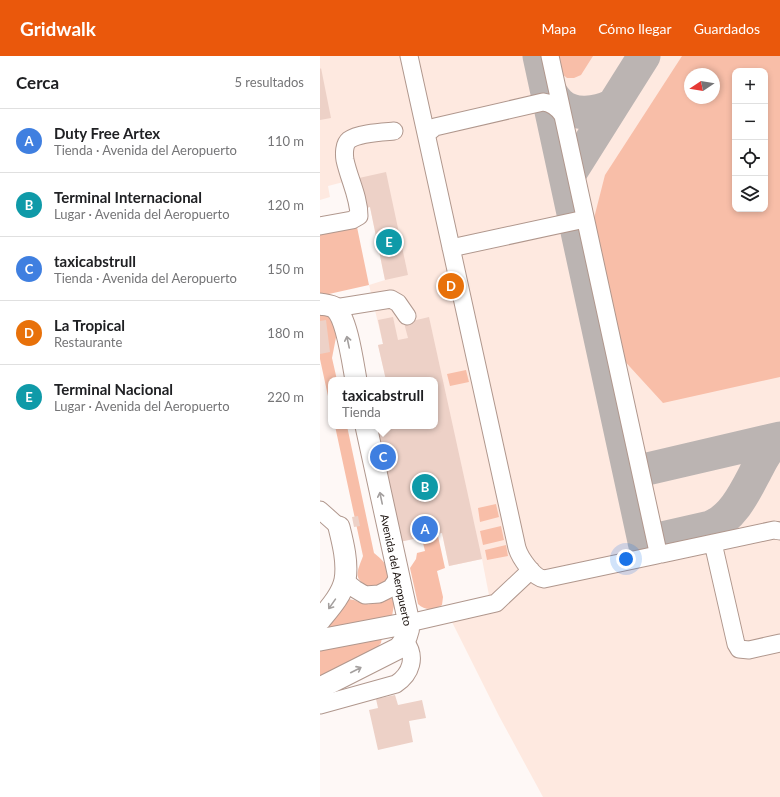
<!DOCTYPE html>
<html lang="es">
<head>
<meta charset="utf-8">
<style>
	body { margin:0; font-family:Lato,sans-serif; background:#f2f2f2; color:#202124 }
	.controls { position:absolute; right:12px; top:12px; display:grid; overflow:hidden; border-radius:8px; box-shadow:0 2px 6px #0003 }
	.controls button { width:36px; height:36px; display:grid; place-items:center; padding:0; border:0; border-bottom:1px solid #e0e0e0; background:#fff; color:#202124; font:20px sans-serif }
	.compass { position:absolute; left:364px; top:12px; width:36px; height:36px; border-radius:50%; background:#fff; box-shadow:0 2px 6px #0003; rotate:258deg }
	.you { position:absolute; left:306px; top:503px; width:14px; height:14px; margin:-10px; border:3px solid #fff; border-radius:50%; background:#1a73e8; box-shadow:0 0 0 6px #1a73e833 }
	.badge { display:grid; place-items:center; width:26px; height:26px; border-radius:50%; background:#ea580c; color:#fff; font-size:13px; font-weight:700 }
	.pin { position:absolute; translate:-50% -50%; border:2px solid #fff; box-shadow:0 1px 4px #0006 }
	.popup { position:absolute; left:8px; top:321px; width:110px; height:52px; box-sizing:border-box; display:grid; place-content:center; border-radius:8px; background:#fff; filter:drop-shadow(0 1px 3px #0005); font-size:13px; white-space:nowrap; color:#757577 }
	.popup b { font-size:15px; color:#202124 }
	.popup::after { content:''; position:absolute; left:50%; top:100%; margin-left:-8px; border:8px solid transparent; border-top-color:#fff }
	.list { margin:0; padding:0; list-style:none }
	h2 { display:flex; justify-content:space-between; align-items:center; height:52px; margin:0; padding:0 16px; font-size:17px }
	h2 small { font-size:13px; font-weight:400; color:#757577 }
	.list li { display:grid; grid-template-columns:26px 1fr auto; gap:12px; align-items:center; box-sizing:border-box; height:64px; padding:0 16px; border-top:1px solid #e0e0e0 }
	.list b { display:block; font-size:15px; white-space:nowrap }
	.list p { margin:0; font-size:13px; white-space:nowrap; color:#757577 }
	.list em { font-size:13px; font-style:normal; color:#757577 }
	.icon { flex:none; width:22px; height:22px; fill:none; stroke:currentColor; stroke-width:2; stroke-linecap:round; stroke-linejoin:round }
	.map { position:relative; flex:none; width:460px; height:741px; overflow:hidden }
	header { display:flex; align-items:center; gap:24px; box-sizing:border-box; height:56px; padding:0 20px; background:#ea580c; color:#fff }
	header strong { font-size:19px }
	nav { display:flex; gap:22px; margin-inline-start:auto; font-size:14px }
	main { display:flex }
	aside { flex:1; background:#fff }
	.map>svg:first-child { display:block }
</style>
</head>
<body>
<header>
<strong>Gridwalk</strong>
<nav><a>Mapa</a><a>Cómo llegar</a><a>Guardados</a></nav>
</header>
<main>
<aside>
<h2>Cerca<small>5 resultados</small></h2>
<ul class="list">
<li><span class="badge" style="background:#3f7fe0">A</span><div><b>Duty Free Artex</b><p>Tienda · Avenida del Aeropuerto</p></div><em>110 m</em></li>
<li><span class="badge" style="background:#0f9aa8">B</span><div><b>Terminal Internacional</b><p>Lugar · Avenida del Aeropuerto</p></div><em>120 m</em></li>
<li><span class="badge" style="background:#3f7fe0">C</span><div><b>taxicabstrull</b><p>Tienda · Avenida del Aeropuerto</p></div><em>150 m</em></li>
<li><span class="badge" style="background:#e8710a">D</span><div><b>La Tropical</b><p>Restaurante</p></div><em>180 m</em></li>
<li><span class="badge" style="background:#0f9aa8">E</span><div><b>Terminal Nacional</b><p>Lugar · Avenida del Aeropuerto</p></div><em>220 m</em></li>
</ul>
</aside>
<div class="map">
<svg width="460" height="741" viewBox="0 0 460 741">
	<rect width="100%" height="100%" fill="#fef8f6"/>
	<path fill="#fee9e0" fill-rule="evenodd" d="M0 0H460V741H223L179 660 132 566 172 555 162 503 129 510 122 477 115 370V324H66L58 289 63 288 49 229 65 224 50 151 46 152 39 122 8 130 10 141 0 144ZM415 15H445V153H415ZM370 18H394V42H370Z"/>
	<path fill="#f8bea8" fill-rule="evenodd" d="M237 0H273L261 19 254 22H247L242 18Z
		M362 0H460V321L343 347 300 300 273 166 285 119ZM415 15H445V153H415ZM370 18H394V42H370Z
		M37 171 49 229 0 240V179Z
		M0 257H5L19 266 12 302 17 324H11V354L0 303Z
		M146 314 149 326 130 330 127 318Z
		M15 370H27L54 497C64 505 73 514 65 527L50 532C32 522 37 517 43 500Z
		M176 448 179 461 160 466 158 452Z
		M181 470 184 484 163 489 160 475Z
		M118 480 125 512 117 515 123 541 122 549C114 554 105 555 98 548L90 512 96 503 97 497 105 495 102 483Z
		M186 489 188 500 167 504 165 494Z
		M70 541 72 542 74 549 72 560 0 579 27 543C35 543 39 547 46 548 54 549 63 544 70 541Z
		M62 581 61 587 54 595 0 622V592Z"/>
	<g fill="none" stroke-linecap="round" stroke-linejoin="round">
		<path stroke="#bbb4b2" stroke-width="33" d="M219 0 325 490
			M225 26C229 34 233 41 239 47 253 61 277 57 293 49
			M246 124 324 0
			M310 417 460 382
			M324 486 390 471C413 462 425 436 436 415 443 402 447 392 460 384"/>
	</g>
	<path fill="#edd1c7" d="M1 12 11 62 0 64V13Z
		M66 116 88 219 65 224 50 151 46 152 39 122Z
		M73 261 78 284 88 282 84 267 109 261 162 503 129 510 122 477 75 487 49 370H115V324H66L58 289 63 288 58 264Z
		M6 264 10 296 0 298V265Z
		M38 460 40 470 34 471 32 461Z
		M75 639 78 649 102 644 106 662 89 665 93 686 58 694 49 654 58 652 56 643Z"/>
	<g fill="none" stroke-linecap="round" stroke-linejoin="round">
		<g stroke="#b0978d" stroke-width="19">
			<path id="minor" d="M89 0 197 492C200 502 214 522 224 523L337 499 338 496
				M230 0 338 496 342 498 454 474 460 475
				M107 80 109 76 115 71 223 46C232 47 237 51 242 58
				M0 170 32 164 39 160C39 141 29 123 25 104 24 98 24 88 29 84 38 77 63 76 74 75
				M131 192 265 163
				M15 252 71 243 78 247 87 260
				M0 454 19 471
				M393 487 416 588 419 593 429 594 460 587
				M25 525 35 533 45 539 59 538 71 532 78 522
				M89 567 176 547 211 514
				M0 649 76 628C91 618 97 601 85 585"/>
		</g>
		<g stroke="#b0978d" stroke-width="23">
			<path id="major" d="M0 248C5 249 11 249 15 252 27 262 33 308 36 324
				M0 564C9 553 22 539 25 524 28 507 23 487 19 471
				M0 584 89 567
				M0 632 79 592C86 584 89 577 89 567L46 370"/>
		</g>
		<use href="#minor" stroke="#fff" stroke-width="17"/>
		<use href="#major" stroke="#fff" stroke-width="21"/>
	</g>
	<defs><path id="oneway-shaft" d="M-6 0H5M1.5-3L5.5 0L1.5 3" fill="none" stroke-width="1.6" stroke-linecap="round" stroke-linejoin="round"/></defs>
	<g stroke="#a39f9e">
		<use href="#oneway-shaft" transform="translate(28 286) rotate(-102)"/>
		<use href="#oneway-shaft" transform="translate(61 442) rotate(-102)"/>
		<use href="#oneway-shaft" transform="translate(12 548) rotate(125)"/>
		<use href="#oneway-shaft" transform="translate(36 614) rotate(-27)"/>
	</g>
	<g text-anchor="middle" stroke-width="3" stroke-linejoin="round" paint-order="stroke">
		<g font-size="11" fill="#19100c" stroke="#fff">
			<text transform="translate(76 514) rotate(78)" y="4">Avenida del Aeropuerto</text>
		</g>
	</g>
</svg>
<div class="controls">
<button>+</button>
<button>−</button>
<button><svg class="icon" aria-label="locate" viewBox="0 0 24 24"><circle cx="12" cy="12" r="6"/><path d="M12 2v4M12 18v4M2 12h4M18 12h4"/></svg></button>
<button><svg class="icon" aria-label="layers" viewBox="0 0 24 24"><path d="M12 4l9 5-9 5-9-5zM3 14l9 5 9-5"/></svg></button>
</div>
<svg class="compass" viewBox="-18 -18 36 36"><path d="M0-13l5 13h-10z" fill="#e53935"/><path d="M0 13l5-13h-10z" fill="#757577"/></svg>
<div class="you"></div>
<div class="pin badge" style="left:105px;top:473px;background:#3f7fe0">A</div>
<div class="pin badge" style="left:105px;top:431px;background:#0f9aa8">B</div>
<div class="pin badge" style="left:63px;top:401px;background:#3f7fe0">C</div>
<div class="popup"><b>taxicabstrull</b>Tienda</div>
<div class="pin badge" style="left:131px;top:230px;background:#e8710a">D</div>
<div class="pin badge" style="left:69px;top:186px;background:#0f9aa8">E</div>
</div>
</main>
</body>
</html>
